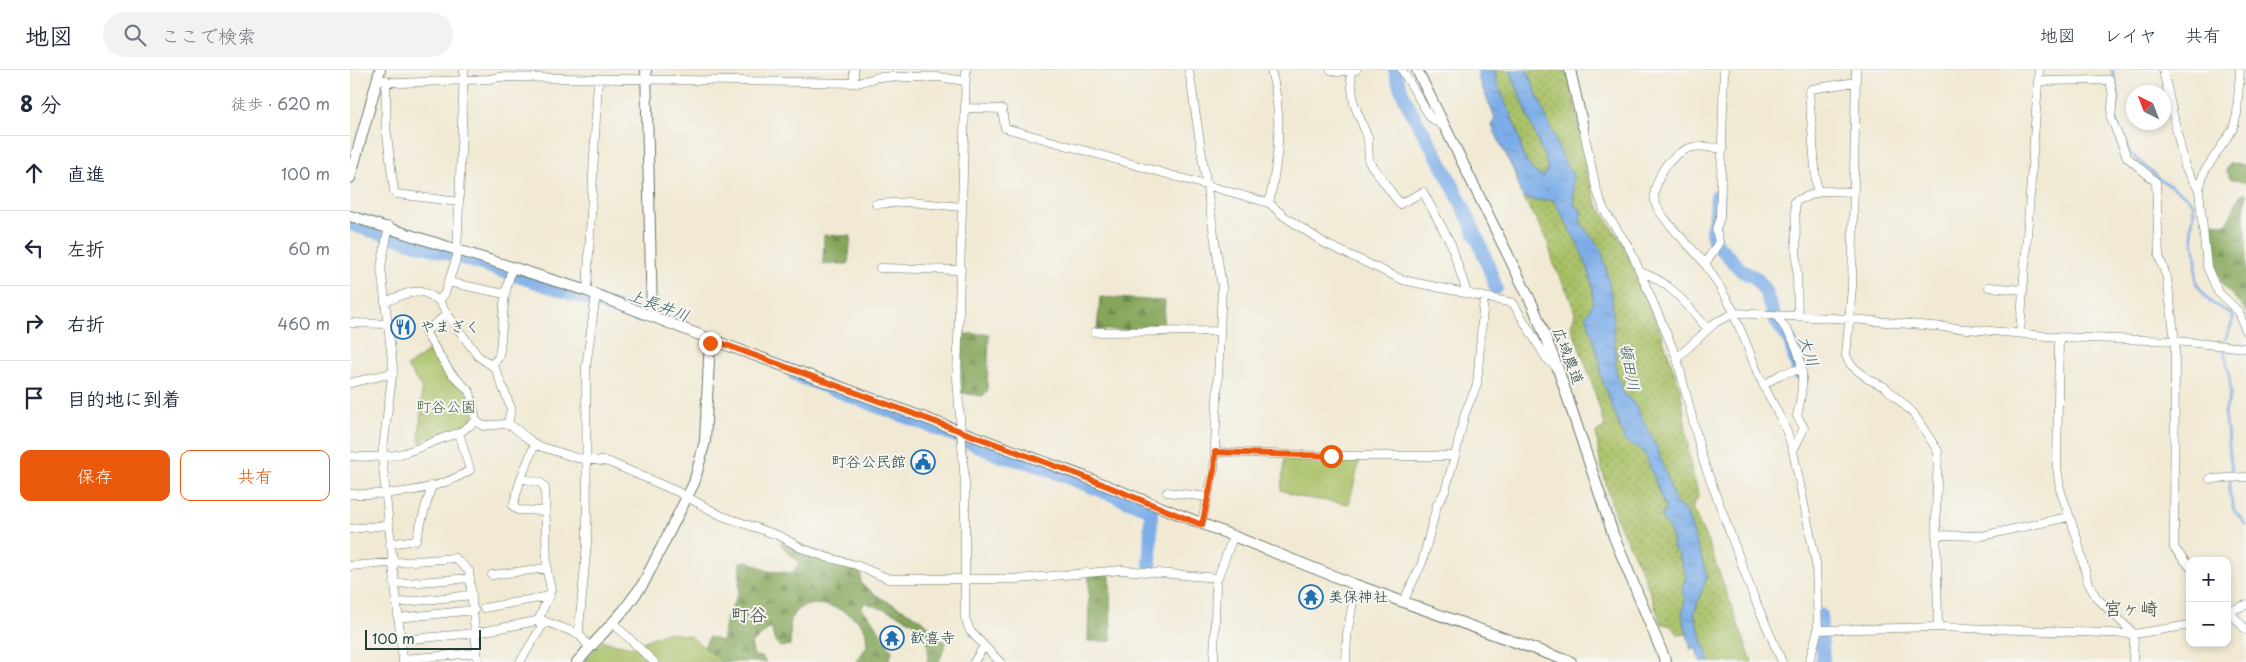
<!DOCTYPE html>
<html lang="ja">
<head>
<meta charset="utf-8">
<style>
	body { margin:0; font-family:"Playpen Sans","Klee One",sans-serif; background:#f2f2f3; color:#1f2937 }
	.controls { position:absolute; right:15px; bottom:15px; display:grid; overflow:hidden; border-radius:10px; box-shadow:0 2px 8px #0003 }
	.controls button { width:45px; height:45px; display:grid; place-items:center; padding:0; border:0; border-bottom:1px solid #e0e1e3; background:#fff; color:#1f2937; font:25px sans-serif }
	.compass { position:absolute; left:1776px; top:15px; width:45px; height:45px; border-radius:50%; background:#fff; box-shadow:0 2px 8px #0003; rotate:318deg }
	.scale { position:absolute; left:15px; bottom:12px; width:116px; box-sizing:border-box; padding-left:5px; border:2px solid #1f3d34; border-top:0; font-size:14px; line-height:18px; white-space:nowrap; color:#1f3d34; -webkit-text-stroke:4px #f6f6f2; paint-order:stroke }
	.stop { position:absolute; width:15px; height:15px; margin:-11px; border:4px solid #ea580c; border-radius:50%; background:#fff }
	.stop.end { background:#ea580c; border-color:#fff; box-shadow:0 1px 5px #0008 }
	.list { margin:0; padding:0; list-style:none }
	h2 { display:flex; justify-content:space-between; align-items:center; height:65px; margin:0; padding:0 20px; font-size:21px }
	h2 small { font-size:16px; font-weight:400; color:#747a83 }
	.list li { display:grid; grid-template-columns:32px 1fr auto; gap:15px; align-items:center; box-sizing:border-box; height:75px; padding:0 20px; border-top:1px solid #e0e1e3 }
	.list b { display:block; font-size:19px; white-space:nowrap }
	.list em { font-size:16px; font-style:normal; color:#747a83 }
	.actions { display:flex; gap:10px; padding:15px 20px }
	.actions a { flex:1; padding:11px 0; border:1px solid #ea580c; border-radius:10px; text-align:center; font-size:18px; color:#ea580c }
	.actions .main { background:#ea580c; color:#fff }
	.icon { flex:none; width:28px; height:28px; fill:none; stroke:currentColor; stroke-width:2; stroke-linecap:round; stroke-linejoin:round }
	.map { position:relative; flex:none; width:1896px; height:592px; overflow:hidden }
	header { display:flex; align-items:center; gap:30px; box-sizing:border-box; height:70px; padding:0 25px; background:#fff; border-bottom:1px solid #e0e1e3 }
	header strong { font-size:24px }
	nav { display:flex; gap:28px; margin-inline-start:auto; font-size:18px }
	.search { width:350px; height:45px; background:#f2f2f3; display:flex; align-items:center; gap:12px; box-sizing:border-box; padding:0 18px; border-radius:28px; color:#747a83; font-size:19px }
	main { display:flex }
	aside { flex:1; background:#fff }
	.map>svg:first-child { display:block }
</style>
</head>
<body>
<header>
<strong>地図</strong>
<div class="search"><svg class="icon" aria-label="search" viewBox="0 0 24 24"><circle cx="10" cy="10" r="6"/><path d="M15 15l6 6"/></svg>ここで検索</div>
<nav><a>地図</a><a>レイヤ</a><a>共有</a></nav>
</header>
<main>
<aside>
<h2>8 分<small>徒歩 · 620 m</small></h2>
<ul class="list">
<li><svg class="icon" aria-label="ahead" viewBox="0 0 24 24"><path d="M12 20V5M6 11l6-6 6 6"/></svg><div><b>直進</b></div><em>100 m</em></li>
<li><svg class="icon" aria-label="left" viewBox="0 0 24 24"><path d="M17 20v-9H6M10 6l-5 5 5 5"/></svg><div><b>左折</b></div><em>60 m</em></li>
<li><svg class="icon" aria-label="right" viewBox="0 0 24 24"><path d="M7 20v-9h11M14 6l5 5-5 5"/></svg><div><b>右折</b></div><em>460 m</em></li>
<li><svg class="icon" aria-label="arrive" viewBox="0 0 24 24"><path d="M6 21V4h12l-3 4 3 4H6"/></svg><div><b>目的地に到着</b></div></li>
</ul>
<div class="actions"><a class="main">保存</a><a>共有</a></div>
</aside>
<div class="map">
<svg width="1896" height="592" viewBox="0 0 1896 592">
	<defs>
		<pattern id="grass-dots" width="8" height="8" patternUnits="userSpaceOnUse" patternTransform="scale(1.25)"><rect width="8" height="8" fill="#a7bf64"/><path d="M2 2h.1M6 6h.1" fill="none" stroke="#879c53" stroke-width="1.8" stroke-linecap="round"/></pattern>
		<pattern id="forest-firs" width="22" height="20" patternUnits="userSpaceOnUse" patternTransform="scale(1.25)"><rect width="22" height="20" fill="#85a65a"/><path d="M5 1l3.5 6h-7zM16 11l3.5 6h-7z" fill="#6c884b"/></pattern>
		<pattern id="water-ripples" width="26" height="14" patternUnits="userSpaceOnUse" patternTransform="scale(1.25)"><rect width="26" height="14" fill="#7dade8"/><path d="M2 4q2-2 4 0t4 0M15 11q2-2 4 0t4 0" fill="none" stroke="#668ebd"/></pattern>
	</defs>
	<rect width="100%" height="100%" fill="#f6f6f2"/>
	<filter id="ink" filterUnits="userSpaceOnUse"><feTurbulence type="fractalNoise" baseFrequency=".02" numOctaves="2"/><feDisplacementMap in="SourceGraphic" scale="10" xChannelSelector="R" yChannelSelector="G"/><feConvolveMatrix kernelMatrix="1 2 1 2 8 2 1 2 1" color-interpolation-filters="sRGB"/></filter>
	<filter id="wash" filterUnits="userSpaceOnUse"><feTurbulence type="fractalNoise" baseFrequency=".0096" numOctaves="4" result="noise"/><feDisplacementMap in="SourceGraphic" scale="20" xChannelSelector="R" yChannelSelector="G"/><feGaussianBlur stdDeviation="1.12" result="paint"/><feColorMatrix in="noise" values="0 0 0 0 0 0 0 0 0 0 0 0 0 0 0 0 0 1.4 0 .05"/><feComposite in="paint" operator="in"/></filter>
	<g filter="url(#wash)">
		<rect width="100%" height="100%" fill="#f1e9d3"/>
		<path fill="url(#grass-dots)" stroke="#637e4c" d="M1145 0H1160L1198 97 1194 107 1182 100 1173 86 1167 60 1145 10Z
			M1177 0H1216L1220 9 1237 104 1247 134 1276 179 1311 263 1331 322 1341 398 1349 425 1342 437 1358 472 1402 592H1360L1344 544 1357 505 1336 441 1326 434 1306 375 1284 334 1272 321 1266 300 1262 228 1252 181 1230 152 1231 141 1224 133 1223 106 1213 89Z
			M1173 127 1183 130H1204C1216 154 1233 179 1240 206 1245 226 1244 246 1246 267 1247 279 1252 292 1250 304L1275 371 1290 379 1296 386 1314 436V444L1310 446 1320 461 1323 477 1336 504 1332 519 1335 532 1332 545 1337 564 1329 565 1321 556 1311 553 1292 501 1265 446 1250 392 1246 362 1255 356 1239 303 1221 256 1225 243 1218 223 1205 198 1196 167Z"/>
		<path fill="url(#forest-firs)" stroke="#527247" d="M1886 93 1896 96V113L1880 108 1876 101 1879 94Z
			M1896 123C1896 136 1891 147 1896 159V243C1891 232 1880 225 1873 215 1863 197 1857 174 1862 153L1877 154 1890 125Z
			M474 165 501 166 498 194H473Z
			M750 227 815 231 813 260H747Z
			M611 264H639L637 322 632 326 612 323Z
			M436 468 505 497 511 504V514L529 527 571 549 596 573 589 592H577C586 550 545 545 514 532L512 539 522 549 542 581 539 592H506L517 576C516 571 517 565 515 560 506 540 454 521 442 547 439 554 441 567 440 575L430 577 424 569 421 557 401 574 404 586 412 587 416 592H369L352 581 359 567 372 571 375 552 389 521 390 492 398 491 418 501 443 503 449 492 430 474Z
			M760 504 761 571H738L739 505Z"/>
		<path fill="#a7bf64" stroke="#637e4c" d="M83 277 120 326 124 350 109 359 75 369 72 372 69 371 72 318 57 297Z
			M935 387 1010 389 999 434 949 427 931 420Z
			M316 562 340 566 373 592H232L253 571 281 577Z"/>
		<path fill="url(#water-ripples)" stroke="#4e758e" d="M1128 0H1145L1146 10 1167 60 1173 86 1182 100 1193 107 1198 97 1160 0H1177L1213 89 1223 106 1224 133 1231 141 1230 152 1252 181 1262 228 1266 300 1272 321 1284 334 1306 375 1326 434 1336 441 1357 505 1344 544 1360 592H1351L1345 577 1341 580 1332 545 1335 532 1332 519 1336 505 1328 483 1323 477 1320 461 1310 446 1314 444 1316 440 1296 386 1290 379 1275 371 1250 304 1251 296 1236 245C1259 220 1217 156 1204 130H1183L1174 128 1170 122 1166 106 1142 56 1145 48 1128 7Z"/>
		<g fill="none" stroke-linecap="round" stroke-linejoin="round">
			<path stroke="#7dade8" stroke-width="2.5" d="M1762 0 1769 26 1765 47 1769 58
				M1777 76 1780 83 1808 108 1836 126 1843 134 1844 144 1841 157 1846 187V213L1860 232 1883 245V251L1873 275 1879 303 1881 323 1875 342 1882 402 1879 421 1884 440 1896 455"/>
			<path stroke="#7dade8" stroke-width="14" d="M1045 0C1052 30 1070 56 1085 82 1108 124 1131 172 1146 218
				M1367 126 1366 143 1362 160 1364 171 1392 201 1406 208 1415 221 1426 251 1440 271 1449 303
				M0 154 107 186 289 246
				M445 305 604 365 651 386 682 393 801 440 800 495
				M1470 545 1473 592"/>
		</g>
	</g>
	<g filter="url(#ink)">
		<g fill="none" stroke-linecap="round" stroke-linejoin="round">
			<g stroke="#68796c" stroke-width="9">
				<path id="minor" d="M616 0 607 308 615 415V548L620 561 650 592
					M839 0 872 217 864 399 851 455
					M981 0 987 2 1006 0
					M1052 0 1080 47 1094 57
					M1506 0 1502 217 1496 286 1501 295 1518 309 1535 317 1563 343 1588 381 1586 445 1588 557
					M1813 0 1835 97 1849 120
					M1890 0 1887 44 1883 59 1854 102 1849 120 1857 197 1868 222 1889 242 1896 262
					M1000 1 1004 34 1018 68 1019 92 1050 134 1073 122 1101 174 1117 223
					M28 10 51 13 139 9 149 7 508 13 528 7H590L614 11
					M36 10V57L44 121 47 124 109 132
					M1689 11 1760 10 1763 26 1761 48 1777 87 1806 112 1809 186 1817 208 1825 271 1824 478 1840 497
					M504 12V0
					M615 38 652 39 655 58 919 133 935 147 976 174 1053 210 1163 233 1196 288 1207 298
					M1233 57 1246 118 1254 140 1280 179 1327 288 1353 390 1403 525 1432 592
					M1373 79C1347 75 1337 73 1318 93 1311 101 1302 120 1305 132 1310 149 1343 178 1355 194 1366 209 1375 227 1385 243
					M1467 123 1459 22 1461 19 1506 12
					M919 133C929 88 933 45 921 0
					M526 134 560 132 612 137
					M39 156 31 197 43 298 32 387 53 592
					M1355 194 1369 172 1366 159 1370 148 1374 0
					M530 198 611 200
					M1290 202C1321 211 1337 236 1358 259
					M98 212 155 224
					M1639 217 1673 220
					M237 221 248 9
					M35 232C58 223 68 214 89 231
					M97 244 128 286 145 298 161 338 158 355
					M1383 244C1393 263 1399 281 1407 301 1418 328 1436 352 1443 381L1466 493 1468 560 1459 592
					M1427 245C1431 255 1440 262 1444 272 1456 297 1453 321 1447 346L1454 358 1443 381
					M1448 246 1445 131 1472 121 1504 122
					M0 253 38 254
					M745 262 870 261
					M1670 263 1689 0
					M1709 267 1707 397 1710 419 1727 468 1738 513 1747 528 1784 564 1783 592
					M1327 288 1366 252 1385 243 1501 249 1709 267 1825 271 1896 278
					M141 295 148 288 150 280 155 224 162 198
					M0 313 43 303
					M1414 315 1431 304 1451 299
					M126 351 133 356 154 354 162 356 186 375 227 388 259 392 328 422 372 446 430 466 451 478 476 487 506 495 539 509H668L772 500 868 508
					M109 363 126 351 120 322 100 302 75 262 97 244 89 231 95 223 107 186 114 0
					M185 374 171 408 191 413 195 418 197 501 201 520 188 551
					M865 382 981 386H1105
					M0 386C17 387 34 388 50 384 70 379 88 368 109 363L120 400C86 422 40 425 0 424
					M171 408 163 436 168 440 194 441
					M1860 409 1896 407
					M817 422 858 427
					M0 459 38 455
					M1586 465 1632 466 1718 447
					M40 474 66 470 82 415
					M0 496 105 488 119 501 128 592
					M142 505 197 498
					M44 514 120 508
					M1053 532 1072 493 1087 435 1095 421 1105 386 1115 343 1127 315 1134 227
					M46 533 122 525
					M134 538 200 526
					M1879 541 1896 560
					M1877 542 1896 535
					M48 548 124 540
					M263 553 304 592
					M1468 560 1588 557 1784 564 1840 555
					M51 570 126 563 191 550 229 564
					M239 577 229 564V558L237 473 236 297 246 224
					M53 589 127 583
					M170 592 195 551
					M624 592 634 576
					M864 592 866 512 883 467
					M996 592 997 565 1006 515"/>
			</g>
			<g stroke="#68796c" stroke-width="12">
				<path id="tertiary" d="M296 0 302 244
					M1067 0 1183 236 1208 299 1264 467 1316 592
					M1220 0 1233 57
					M0 108 30 0
					M0 146 237 221 360 269 735 407 1006 515 1221 592
					M227 592 274 540 293 514 344 413 355 371 360 269"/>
			</g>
			<use href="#minor" stroke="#fff" stroke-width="8"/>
			<use href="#tertiary" stroke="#fff" stroke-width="10"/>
		</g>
	</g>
	<g fill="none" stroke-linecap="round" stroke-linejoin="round" filter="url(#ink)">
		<path stroke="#ea580c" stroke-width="6" d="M360 273V269L735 407 852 455 864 400 865 382 981 386"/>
	</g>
	<defs>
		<g id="restaurant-ring" transform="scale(1.25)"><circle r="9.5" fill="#f6f6f2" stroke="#1f6fb2" stroke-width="1.5"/><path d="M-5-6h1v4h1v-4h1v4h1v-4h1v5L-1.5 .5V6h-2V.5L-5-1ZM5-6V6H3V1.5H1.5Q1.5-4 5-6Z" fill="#1f6fb2"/></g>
		<g id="civic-ring" transform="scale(1.25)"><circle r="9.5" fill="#f6f6f2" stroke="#1f6fb2" stroke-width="1.5"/><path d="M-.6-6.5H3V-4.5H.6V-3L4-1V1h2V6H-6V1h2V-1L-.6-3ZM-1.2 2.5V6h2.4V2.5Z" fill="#1f6fb2"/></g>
		<g id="temple-ring" transform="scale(1.25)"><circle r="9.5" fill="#f6f6f2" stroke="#1f6fb2" stroke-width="1.5"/><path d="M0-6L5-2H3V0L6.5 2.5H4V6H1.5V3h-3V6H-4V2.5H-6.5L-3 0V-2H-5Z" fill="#1f6fb2"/></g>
	</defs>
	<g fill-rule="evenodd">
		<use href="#restaurant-ring" x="53" y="257"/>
		<use href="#civic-ring" x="573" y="392"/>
		<use href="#temple-ring" x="961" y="527"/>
		<use href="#temple-ring" x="542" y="568"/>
	</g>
	<g text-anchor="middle" stroke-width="4" stroke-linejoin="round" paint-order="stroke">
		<g font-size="15" fill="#1f3d34" stroke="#f6f6f2" text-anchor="start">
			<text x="70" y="262">やまぎく</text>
			<text x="556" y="397" text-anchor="end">町谷公民館</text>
			<text x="978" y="532">美保神社</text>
			<text x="560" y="573">歓喜寺</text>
		</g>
		<g font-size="15" fill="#1f3d34" stroke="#f6f6f2">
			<text transform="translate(1218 286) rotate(69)" y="5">広域農道</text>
		</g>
		<g font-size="15" fill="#415e40" stroke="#f6f6f2">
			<text x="96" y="342">町谷公園</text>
		</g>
		<g font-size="16" font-style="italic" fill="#365961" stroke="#f6f6f2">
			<text transform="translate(309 235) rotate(21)" y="6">上長井川</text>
			<text transform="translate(1459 281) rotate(72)" y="6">大川</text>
			<text transform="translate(1280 297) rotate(80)" y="6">頓田川</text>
		</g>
		<g font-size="18" font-weight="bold" fill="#5d5f52" stroke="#f6f6f2">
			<text x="1781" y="545">宮ヶ崎</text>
			<text x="399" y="551">町谷</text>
		</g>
	</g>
</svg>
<div class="controls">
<button>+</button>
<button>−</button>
</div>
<svg class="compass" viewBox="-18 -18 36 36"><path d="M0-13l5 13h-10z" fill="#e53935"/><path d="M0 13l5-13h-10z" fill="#747a83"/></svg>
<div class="scale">100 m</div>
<div class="stop" style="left:981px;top:386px"></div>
<div class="stop end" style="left:360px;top:273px"></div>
</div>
</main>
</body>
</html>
